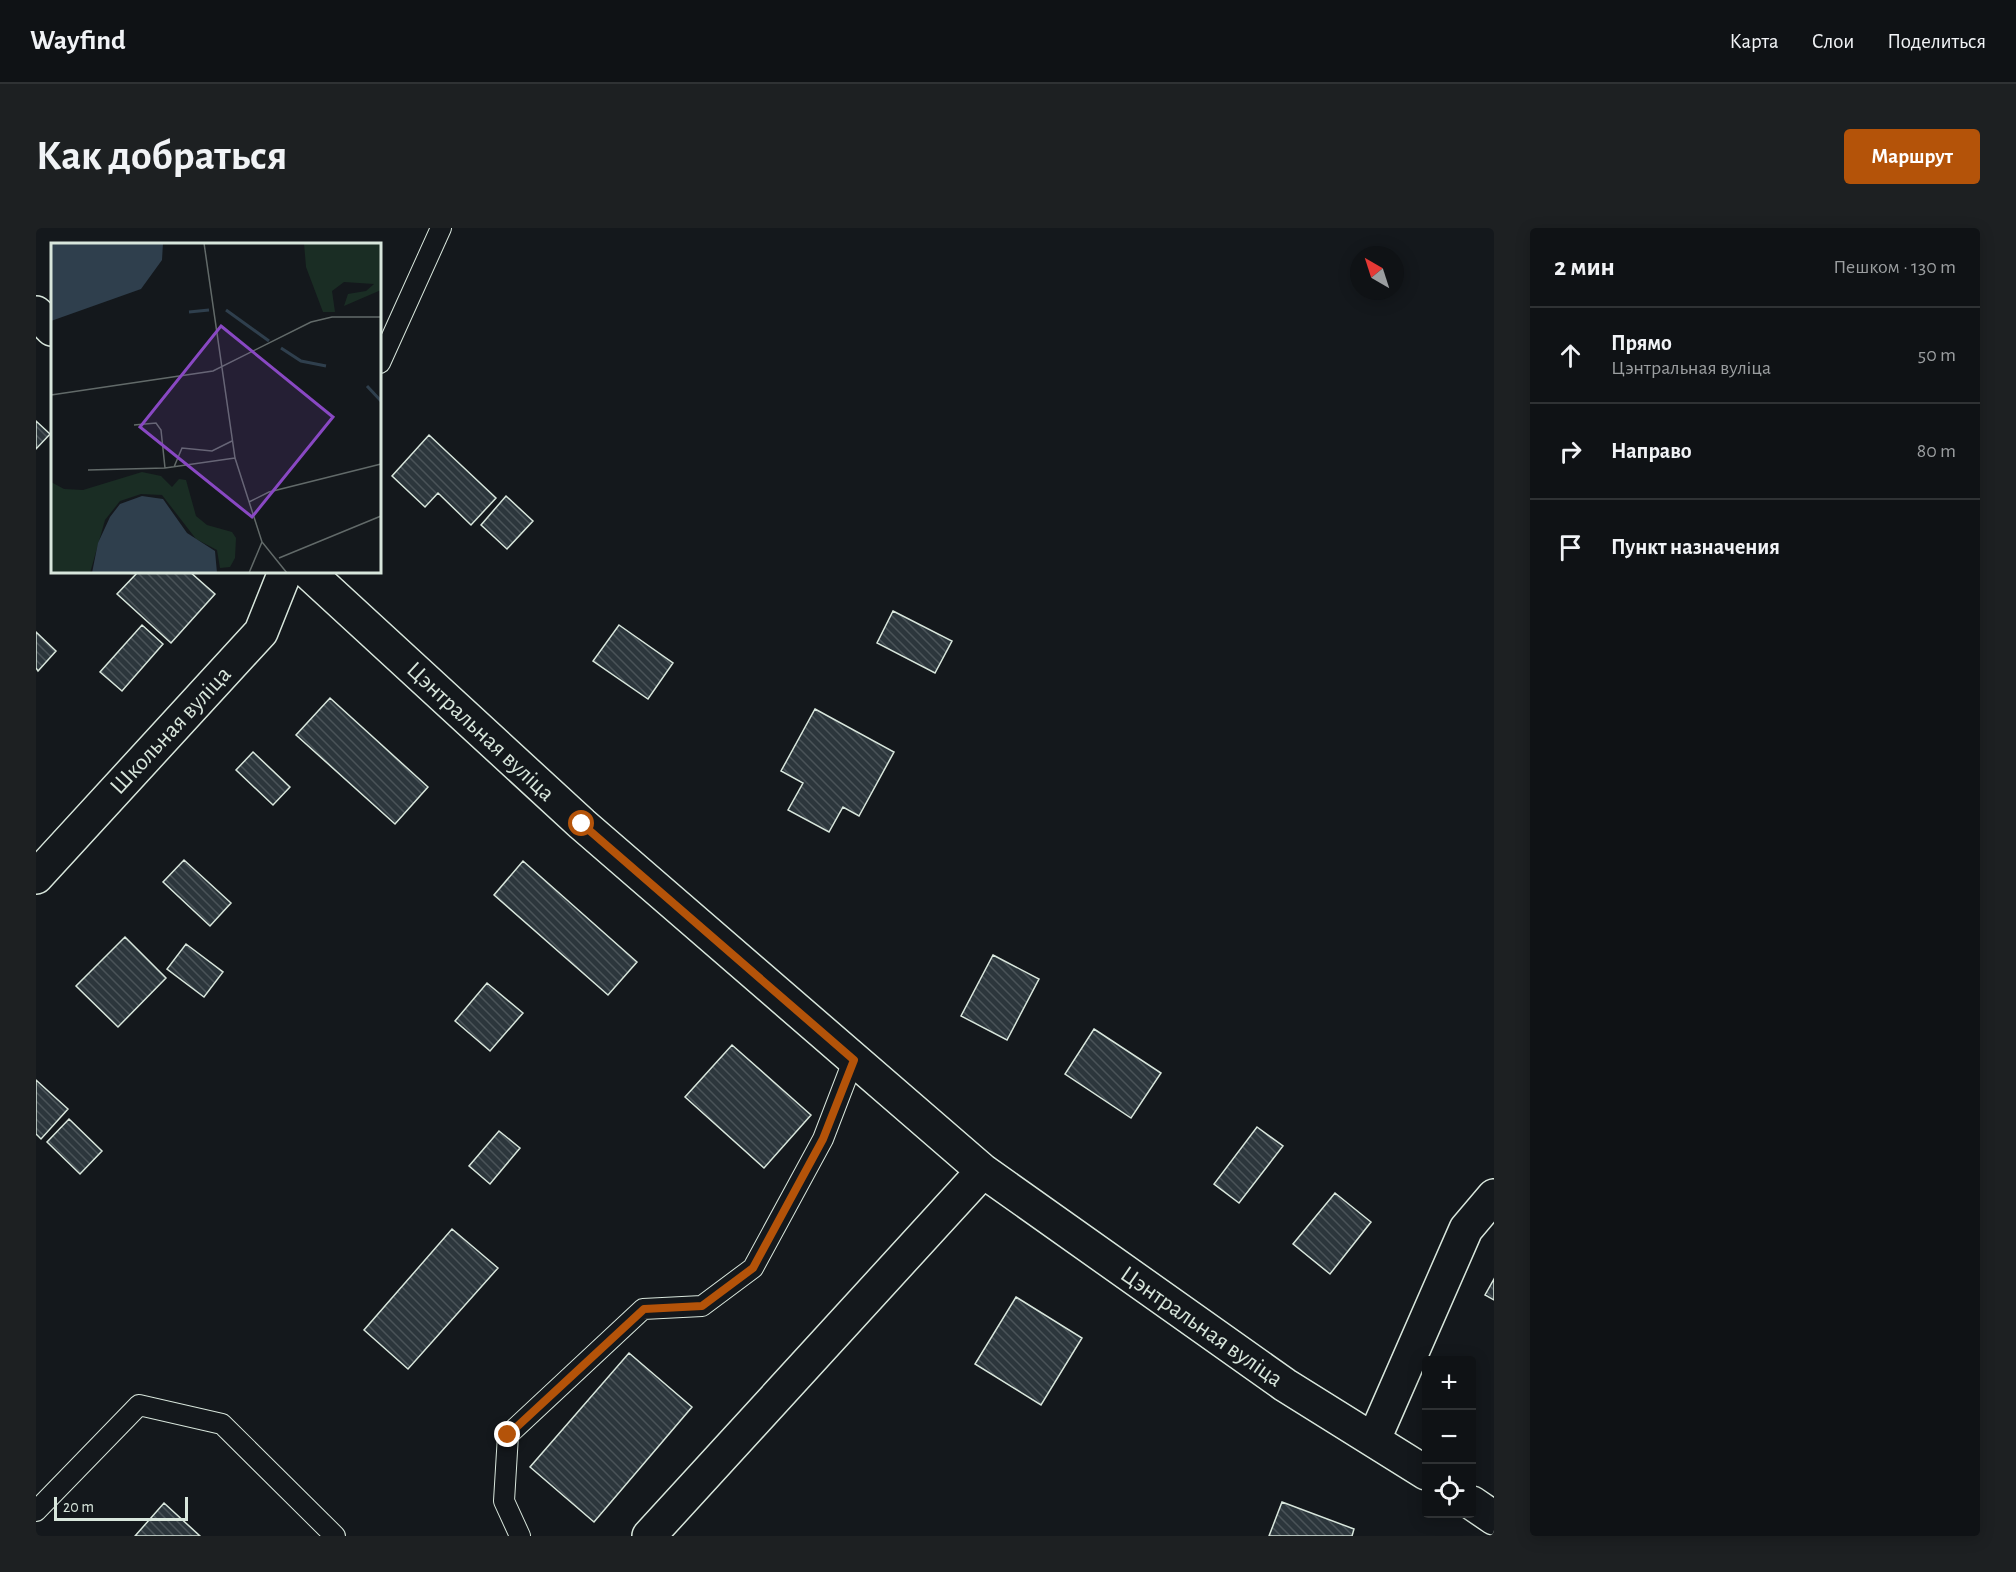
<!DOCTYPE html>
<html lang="ru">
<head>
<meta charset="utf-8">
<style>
	body { margin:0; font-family:"Alegreya Sans",sans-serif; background:#1d2022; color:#f1f3f6 }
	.controls { position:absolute; right:18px; bottom:18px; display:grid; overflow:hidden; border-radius:6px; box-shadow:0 3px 15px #0003 }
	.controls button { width:54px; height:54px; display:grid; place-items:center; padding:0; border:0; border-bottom:2px solid #2f3234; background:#0f1215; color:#f1f3f6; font:30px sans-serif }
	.compass { position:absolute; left:1314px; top:18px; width:54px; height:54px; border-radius:50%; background:#0f1215; box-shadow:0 3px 15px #0003; rotate:321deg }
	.scale { position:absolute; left:18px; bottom:15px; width:134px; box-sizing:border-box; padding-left:6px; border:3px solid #d8e6dc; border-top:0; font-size:16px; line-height:21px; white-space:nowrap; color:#d8e6dc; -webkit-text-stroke:4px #14181c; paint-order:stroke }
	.stop { position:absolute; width:18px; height:18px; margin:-14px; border:4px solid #b45309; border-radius:50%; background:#fff }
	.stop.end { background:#b45309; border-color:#fff; box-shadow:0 2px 6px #0008 }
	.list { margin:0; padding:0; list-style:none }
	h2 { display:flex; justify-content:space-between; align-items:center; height:78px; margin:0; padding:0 24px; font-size:26px }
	h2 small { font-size:20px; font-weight:400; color:#9b9ea0 }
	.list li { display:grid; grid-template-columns:39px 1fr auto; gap:18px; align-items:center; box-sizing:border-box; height:96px; padding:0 24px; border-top:2px solid #2f3234 }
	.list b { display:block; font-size:22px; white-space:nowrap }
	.list p { margin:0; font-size:20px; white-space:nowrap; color:#9b9ea0 }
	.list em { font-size:20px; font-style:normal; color:#9b9ea0 }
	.icon { flex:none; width:33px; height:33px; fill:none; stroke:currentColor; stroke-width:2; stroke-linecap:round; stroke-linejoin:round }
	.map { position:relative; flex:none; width:1458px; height:1308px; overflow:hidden; border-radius:6px }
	header { display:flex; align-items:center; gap:36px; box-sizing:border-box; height:84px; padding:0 30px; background:#0f1215; border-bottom:2px solid #2f3234 }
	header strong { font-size:28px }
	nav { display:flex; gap:33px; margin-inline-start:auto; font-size:21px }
	.intro { display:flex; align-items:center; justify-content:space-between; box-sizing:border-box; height:144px; padding:0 36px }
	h1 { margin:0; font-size:42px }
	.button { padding:15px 27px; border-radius:6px; background:#b45309; color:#fff; font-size:21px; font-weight:700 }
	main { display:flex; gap:36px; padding:0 36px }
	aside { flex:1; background:#0f1215; border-radius:6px; box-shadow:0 3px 15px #0003 }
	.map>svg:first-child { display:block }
</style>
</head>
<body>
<header>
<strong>Wayfind</strong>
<nav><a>Карта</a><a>Слои</a><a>Поделиться</a></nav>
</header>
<div class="intro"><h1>Как добраться</h1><a class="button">Маршрут</a></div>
<main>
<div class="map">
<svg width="1458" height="1308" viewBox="0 0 1458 1308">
	<defs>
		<pattern id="building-back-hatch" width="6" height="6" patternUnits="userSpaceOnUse" patternTransform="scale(1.5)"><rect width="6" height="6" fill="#2c363c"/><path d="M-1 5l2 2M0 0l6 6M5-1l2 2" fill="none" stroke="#4a5358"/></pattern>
	</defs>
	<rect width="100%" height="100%" fill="#14181c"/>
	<path fill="url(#building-back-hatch)" stroke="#d8e6dc" stroke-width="1.5" d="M0 193 14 206 0 221Z
		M393 207 460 270 435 297 402 265 389 279 356 248Z
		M470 268 497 293 471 321 445 297Z
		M102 344H154L179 366 135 415 81 366Z
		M857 383 916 413 899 445 841 415Z
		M106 397 127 416 86 463 64 444Z
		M583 397 637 435 612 471 557 433Z
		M0 404 20 423 2 443 0 440Z
		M294 470 392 559 359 596 260 507Z
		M779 481 858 524 823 588 807 579 793 604 752 582 767 555 745 543Z
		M217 524 254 559 237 577 200 542Z
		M148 632 195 675 174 698 127 654Z
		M487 633 601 734 572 767 458 667Z
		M89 709 130 750 82 799 40 758Z
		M150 716 187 744 168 769 131 741Z
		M957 727 1003 751 971 812 925 788Z
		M451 755 487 785 454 823 419 793Z
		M1058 801 1125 845 1095 890 1029 846Z
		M696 817 775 887 728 940 649 869Z
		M0 852 32 881 5 911 0 906Z
		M33 891 66 923 44 946 11 914Z
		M1221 899 1247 918 1203 975 1178 956Z
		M463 903 484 920 454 956 433 938Z
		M1299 965 1335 994 1294 1046 1257 1016Z
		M416 1001 462 1040 372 1141 328 1102Z
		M1458 1051V1072L1449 1067Z
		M980 1069 1046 1110 1005 1177 939 1136Z
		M593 1125 656 1179 558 1294 494 1239Z
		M1246 1274 1318 1301 1316 1308H1233Z
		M128 1275 164 1308H99Z"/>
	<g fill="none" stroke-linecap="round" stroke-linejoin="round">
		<g stroke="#d8e6dc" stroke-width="22">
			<path id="lane" d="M344 135 405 0
				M0 1283 103 1177 186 1196 299 1308
				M484 1308 468 1273 472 1207 607 1081 666 1078 717 1040 787 911 817 833"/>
		</g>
		<g stroke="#d8e6dc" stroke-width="36">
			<path id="street" d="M0 85 16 101
				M272 344 546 596 947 943 1249 1157 1390 1245
				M0 649 225 404 249 344
				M1338 1211 1430 1001 1458 968
				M1436 1275 1458 1290
				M613 1308 947 943"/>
		</g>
		<use href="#lane" stroke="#14181c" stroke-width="20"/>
		<use href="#street" stroke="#14181c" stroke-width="33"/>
	</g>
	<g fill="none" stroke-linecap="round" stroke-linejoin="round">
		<path stroke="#b45309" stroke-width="8" d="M472 1207 608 1081 666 1078 717 1040 787 911 818 832 546 596"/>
	</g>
	<g text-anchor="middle" stroke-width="4.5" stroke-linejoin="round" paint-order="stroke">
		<g font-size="24" fill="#d8e6dc" stroke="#14181c">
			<text transform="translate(134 502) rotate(-47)" y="8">Школьная вуліца</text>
			<text transform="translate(445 503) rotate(43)" y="8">Цэнтральная вуліца</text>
			<text transform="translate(1166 1098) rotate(35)" y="8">Цэнтральная вуліца</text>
		</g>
	</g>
	<g transform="translate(15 15)">
		<rect width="330" height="330" fill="#14181c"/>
		<path d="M253 0H330V47L293 63 297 51 315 48 323 41 293 39 281 48 284 69H272L255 24ZM91 229 110 233 121 244 128 236 135 237 145 273 156 282 181 289 185 295 184 315 179 324 169 325 166 307 145 296 111 252 90 251 69 258 54 277 39 330H0V239L13 246 32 247Z" fill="#1a2d24"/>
		<path d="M0 0H112L111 17 90 46 0 78ZM91 253 112 256 136 290 164 308 166 330H41L47 300 59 274 69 261Z" fill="#2f3f4d"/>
		<path fill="none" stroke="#2f3f4d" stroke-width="3" d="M175 67 218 98M138 69 158 67M230 105 250 118 275 123M316 143 330 158"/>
		<path fill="none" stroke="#626a69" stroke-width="1.5" d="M153 0 184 215 211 299 236 330M0 152 162 128 260 79 281 74H330M83 182 105 180 110 187 114 225M123 224 131 205 161 208 181 198M37 227 114 225 184 215M198 259 218 249 330 221M228 315 330 273M198 330 211 299"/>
		<path fill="#8948c3" fill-opacity="0.15" stroke="#8948c3" stroke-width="3" d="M170 83 282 174 201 274 89 184Z"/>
		<rect width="330" height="330" fill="none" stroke="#d8e6dc" stroke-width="3"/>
	</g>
</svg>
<div class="controls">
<button>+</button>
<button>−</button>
<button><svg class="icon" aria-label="locate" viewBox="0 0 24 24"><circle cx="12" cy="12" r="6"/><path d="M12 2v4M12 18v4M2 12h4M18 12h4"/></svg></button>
</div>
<svg class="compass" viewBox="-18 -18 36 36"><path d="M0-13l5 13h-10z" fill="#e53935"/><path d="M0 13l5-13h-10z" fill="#9b9ea0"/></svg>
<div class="scale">20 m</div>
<div class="stop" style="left:546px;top:596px"></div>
<div class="stop end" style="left:472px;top:1207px"></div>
</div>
<aside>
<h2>2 мин<small>Пешком · 130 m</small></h2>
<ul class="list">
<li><svg class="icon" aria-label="ahead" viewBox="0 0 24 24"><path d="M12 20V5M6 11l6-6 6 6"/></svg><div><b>Прямо</b><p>Цэнтральная вуліца</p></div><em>50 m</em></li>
<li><svg class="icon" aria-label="right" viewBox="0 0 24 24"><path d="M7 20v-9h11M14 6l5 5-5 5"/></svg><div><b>Направо</b></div><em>80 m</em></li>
<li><svg class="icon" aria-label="arrive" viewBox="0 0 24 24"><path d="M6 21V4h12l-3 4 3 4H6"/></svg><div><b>Пункт назначения</b></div></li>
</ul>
</aside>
</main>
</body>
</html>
